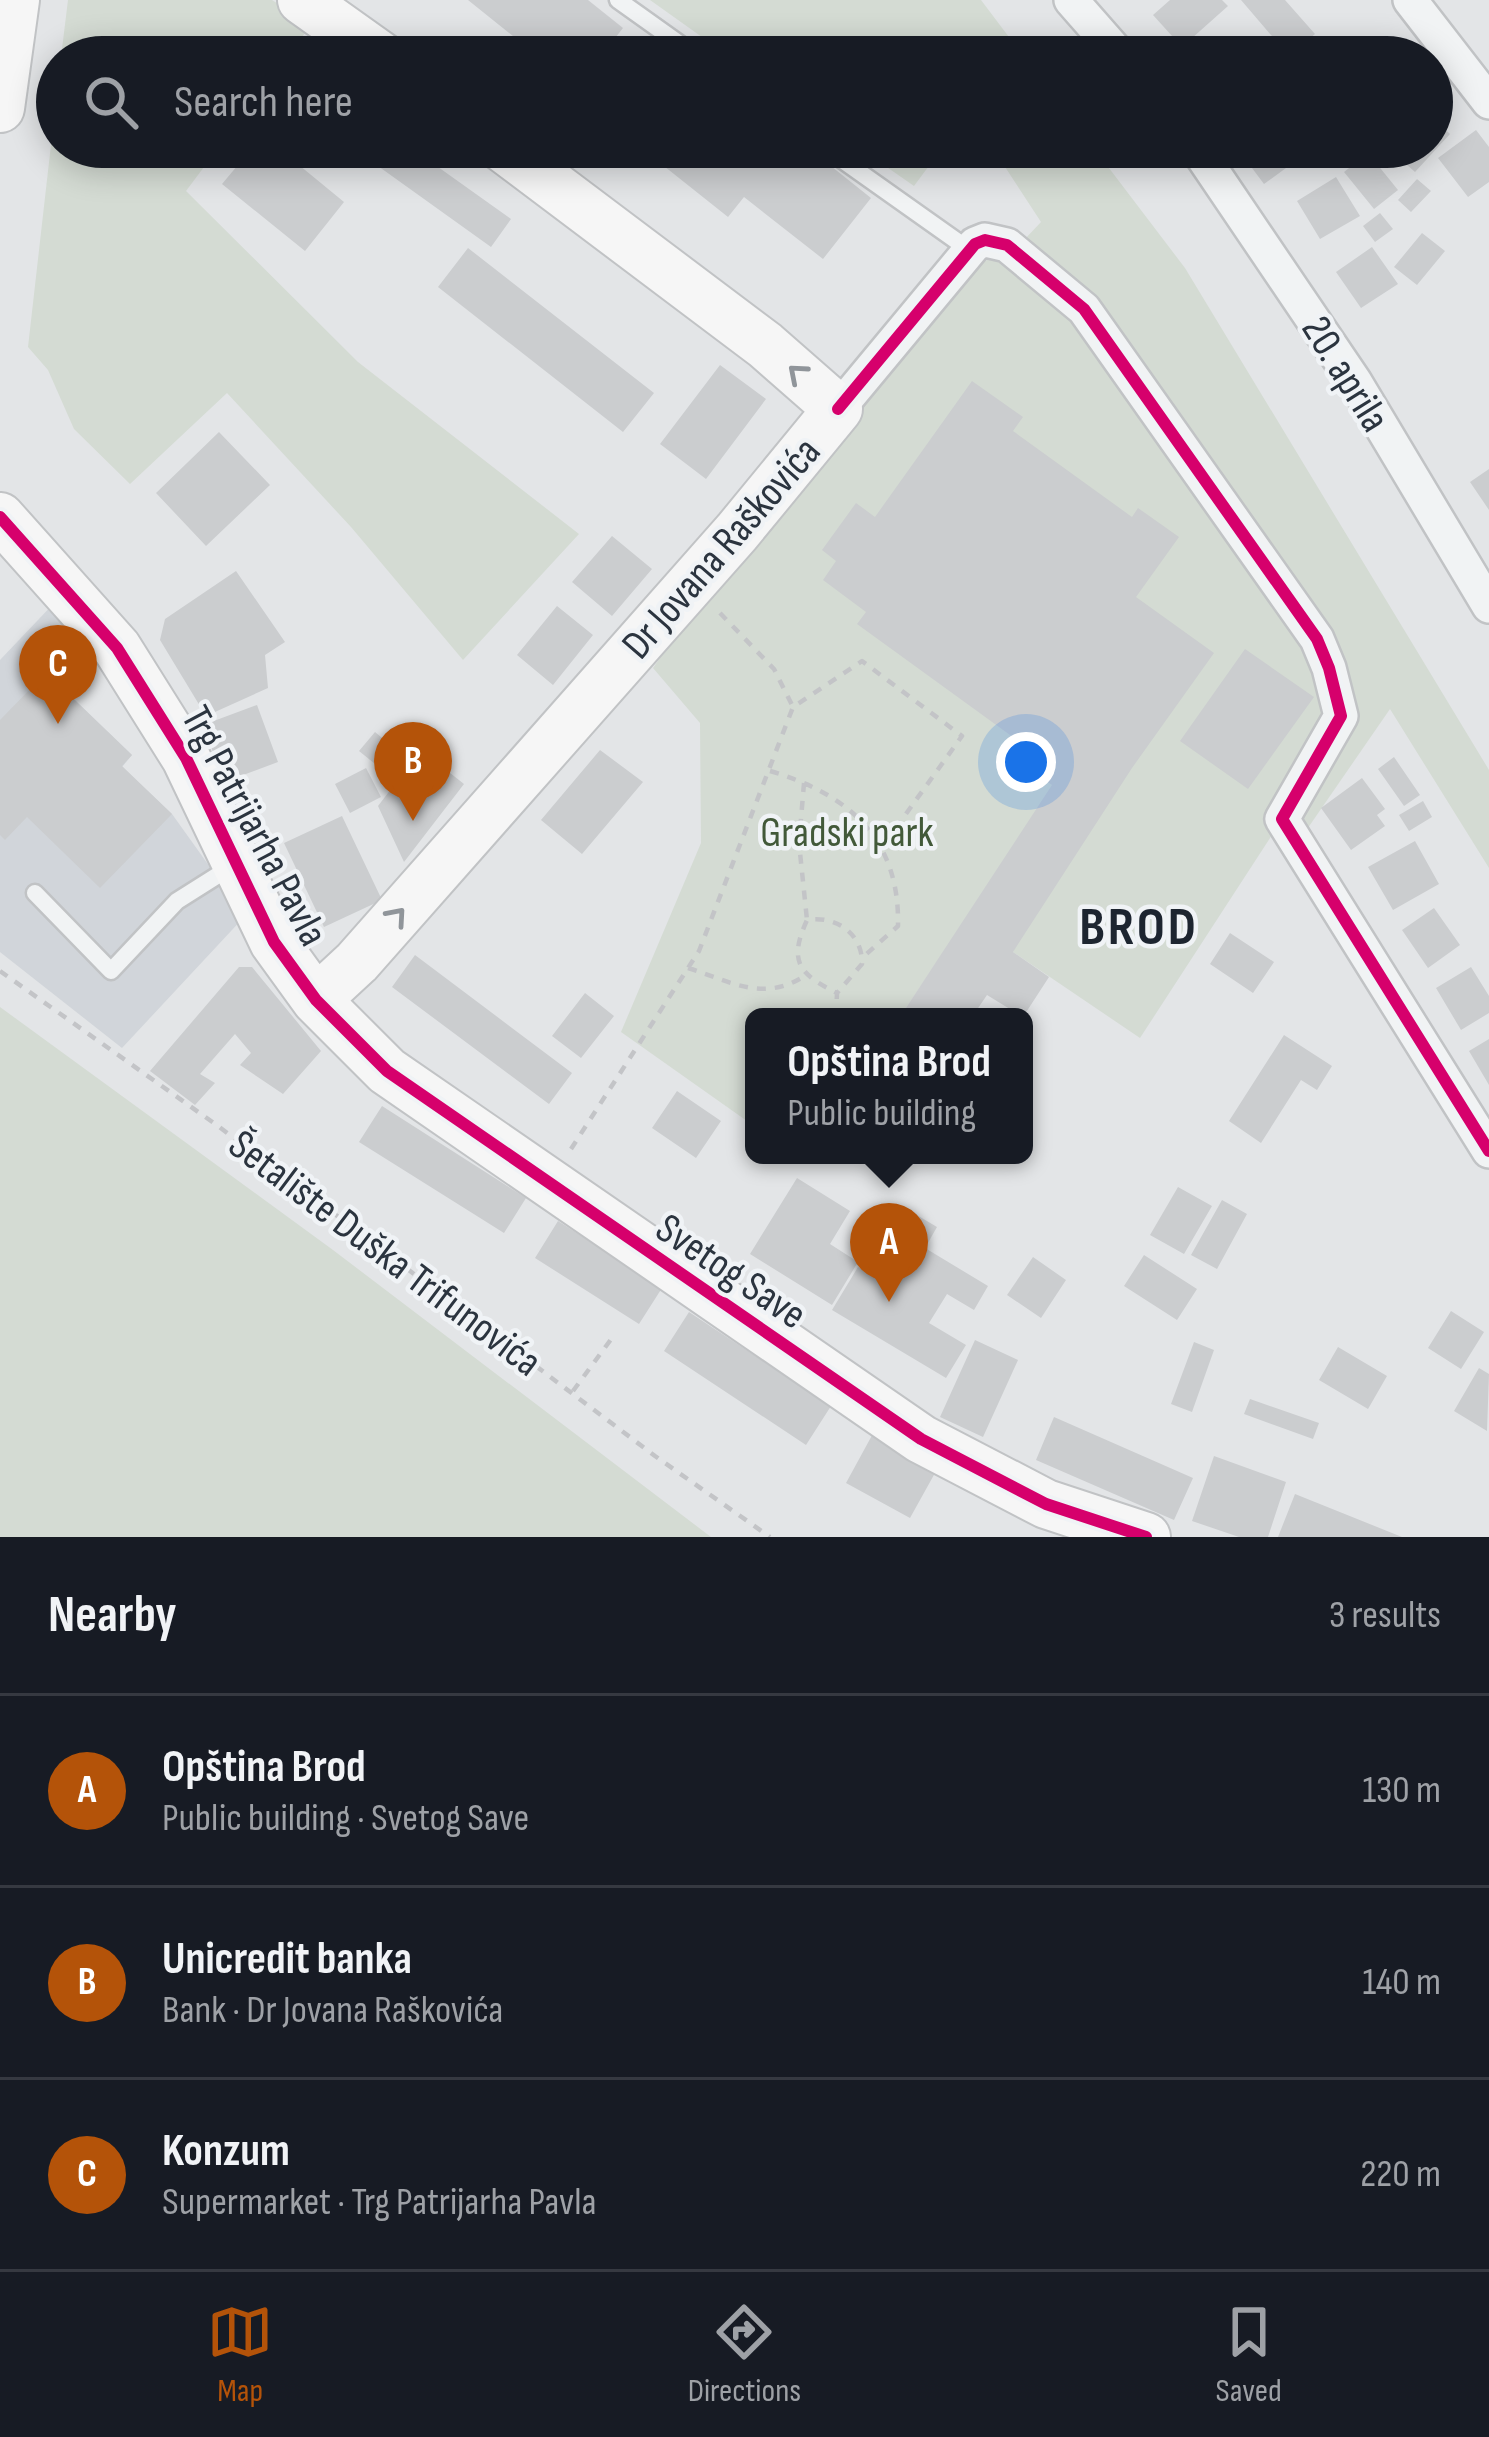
<!DOCTYPE html>
<html lang="en">
<head>
<meta charset="utf-8">
<style>
	body { margin:0; font-family:"Sofia Sans Condensed",sans-serif; background:#242831; color:#f1f3f6 }
	.you { position:absolute; left:1026px; top:762px; width:42px; height:42px; margin:-30px; border:9px solid #fff; border-radius:50%; background:#1a73e8; box-shadow:0 0 0 18px #1a73e833 }
	.badge { display:grid; place-items:center; width:78px; height:78px; border-radius:50%; background:#b45309; color:#fff; font-size:39px; font-weight:700 }
	.pin { position:absolute; translate:-50% -99px; filter:drop-shadow(0 3px 6px #0008) }
	.pin::after { content:''; position:absolute; top:63px; width:42px; height:36px; background:inherit; clip-path:polygon(0 0,100% 0,50% 100%) }
	.popup { position:absolute; left:745px; top:1008px; width:288px; height:156px; box-sizing:border-box; display:grid; place-content:center; border-radius:18px; background:#171b24; filter:drop-shadow(0 3px 9px #0005); font-size:39px; white-space:nowrap; color:#9ea1a6 }
	.popup b { font-size:45px; color:#f1f3f6 }
	.popup::after { content:''; position:absolute; left:50%; top:100%; margin-left:-24px; border:24px solid transparent; border-top-color:#171b24 }
	.list { margin:0; padding:0; list-style:none }
	h2 { display:flex; justify-content:space-between; align-items:center; height:156px; margin:0; padding:0 48px; font-size:51px }
	h2 small { font-size:39px; font-weight:400; color:#9ea1a6 }
	.list li { display:grid; grid-template-columns:78px 1fr auto; gap:36px; align-items:center; box-sizing:border-box; height:192px; padding:0 48px; border-top:3px solid #363941 }
	.list b { display:block; font-size:45px; white-space:nowrap }
	.list p { margin:0; font-size:39px; white-space:nowrap; color:#9ea1a6 }
	.list em { font-size:39px; font-style:normal; color:#9ea1a6 }
	.icon { flex:none; width:66px; height:66px; fill:none; stroke:currentColor; stroke-width:2; stroke-linecap:round; stroke-linejoin:round }
	.map { position:relative; flex:none; width:1489px; height:1537px; overflow:hidden }
	.search { position:absolute; background:#171b24; box-shadow:0 6px 30px #0003; left:36px; right:36px; top:36px; height:132px; display:flex; align-items:center; gap:30px; box-sizing:border-box; padding:0 42px; border-radius:66px; color:#9ea1a6; font-size:45px }
	.sheet { height:732px; background:#171b24 }
	nav { display:flex; justify-content:space-around; align-items:center; box-sizing:border-box; height:168px; border-top:3px solid #363941; background:#171b24; font-size:33px; color:#9ea1a6 }
	nav a { display:grid; justify-items:center; gap:6px }
	nav .on { color:#b45309 }
	.map>svg:first-child { display:block }
</style>
</head>
<body>
<div class="map">
<svg width="1489" height="1537" viewBox="0 0 1489 1537">
	<rect width="100%" height="100%" fill="#e3e5e7"/>
	<path fill="#d1d5da" d="M57 600 88 629 38 681 47 689 55 681 132 755 122 767 172 814 245 916 122 1048 0 952V660Z"/>
	<path fill="#d4dbd3" d="M68 0H272L311 25 287 57H61Z
		M650 0H981L1024 57H730Z
		M57 92V147H219L186 191 358 362 579 534 463 660 351 527 227 393 130 484 74 429 48 370 28 347Z
		M858 147H943L914 186Z
		M992 147H1093L1185 268 1489 770V868L1390 709 1292 851 1272 835 1140 1038 1013 952 1087 737 900 1017H754V1126L621 1032 701 843 700 723 653 668 707 591 974 267 991 258 1006 259 1041 222Z
		M0 1007 333 1250 711 1537H0Z"/>
	<path fill="#cbcdcf" d="M468 0H588L623 28 600 57H539Z
		M1170 0H1222L1228 6 1182 47 1153 15Z
		M1241 0H1285L1315 34 1289 56Z
		M1243 41 1256 57H1222Z
		M1432 117 1450 134 1415 172 1397 156 1405 147H1432Z
		M1476 130 1489 147V182L1468 197 1438 158Z
		M253 147H277L344 202 305 251 222 184Z
		M371 147H410L511 219 491 247 364 156Z
		M640 147H807L871 198 823 259 744 197 728 217Z
		M1248 147H1271L1286 168 1264 184 1240 152Z
		M1368 153 1398 190 1374 209 1344 172Z
		M1336 177 1360 216 1320 239 1297 201Z
		M1417 179 1431 191 1411 212 1398 200Z
		M1380 213 1393 229 1375 242 1363 226Z
		M1422 233 1445 251 1417 285 1394 267Z
		M1372 247 1398 284 1361 308 1336 272Z
		M468 248 654 393 623 432 438 287Z
		M720 365 766 399 706 479 660 444Z
		M972 381 1023 417 1013 431 1132 517 1138 508 1179 537 1136 597 1214 653 1132 768 1013 952 1049 977 1023 1017 987 995 972 1017H900L1052 785 1041 777 1050 764 857 624 866 612 823 580 836 561 822 550 856 503 875 517Z
		M219 432 270 485 206 546 156 493Z
		M1489 469V510L1470 482Z
		M612 536 652 569 612 616 572 582Z
		M236 571 285 642 265 655 268 688 206 716 160 640 165 619Z
		M557 606 593 635 553 685 517 655Z
		M1245 649 1314 697 1248 789 1180 741Z
		M38 681 47 689 55 681 132 755 122 766 172 814 100 888 27 817 5 840 0 835V720Z
		M257 705 278 762 224 782 203 725Z
		M375 732 405 757 390 776 359 751Z
		M421 750 464 784 404 862 378 806Z
		M600 750 643 782 582 854 541 820Z
		M1394 757 1420 795 1404 806 1378 769Z
		M366 768 381 797 350 813 335 784Z
		M1362 778 1385 809 1377 815 1385 826 1351 850 1321 808Z
		M1423 801 1432 817 1409 831 1399 815Z
		M342 816 382 900 324 927 284 843Z
		M1415 841 1439 884 1393 910 1368 867Z
		M1434 908 1460 945 1428 968 1402 930Z
		M1230 933 1274 962 1253 993 1210 964Z
		M415 955 572 1073 549 1104 392 987Z
		M239 967H252L321 1051 283 1094 240 1065 251 1053 235 1034 200 1074 215 1083 195 1105 150 1071Z
		M1471 967 1489 996V1013L1461 1030 1436 988Z
		M585 993 614 1016 581 1058 552 1036Z
		M1284 1035 1332 1066 1317 1090 1301 1080 1261 1143 1229 1121Z
		M1489 1039V1085L1469 1051Z
		M677 1091 721 1121 696 1158 652 1128Z
		M382 1106 526 1198 504 1233 359 1142Z
		M797 1178 850 1211 830 1244 858 1262 832 1305 750 1254Z
		M1178 1187 1212 1206 1184 1254 1150 1235Z
		M1222 1200 1247 1214 1217 1269 1191 1255Z
		M910 1211 937 1227 925 1248 988 1286 974 1310 947 1294 929 1323 966 1345 946 1378 832 1310 858 1267 889 1286 894 1278 857 1256 883 1212 902 1223Z
		M558 1221 662 1288 639 1324 535 1258Z
		M1144 1255 1197 1289 1177 1320 1124 1286Z
		M1033 1257 1066 1280 1041 1318 1007 1295Z
		M1451 1311 1484 1332 1461 1369 1428 1348Z
		M689 1312 831 1406 806 1445 664 1351Z
		M975 1340 1018 1360 983 1437 940 1417Z
		M1194 1342 1214 1350 1192 1412 1171 1404Z
		M1338 1347 1387 1376 1368 1409 1319 1380Z
		M1479 1368 1489 1374 1487 1431 1454 1411Z
		M1250 1399 1319 1423 1313 1439 1244 1414Z
		M1054 1417 1193 1478 1174 1520 1036 1460Z
		M876 1428 940 1464 910 1518 846 1483Z
		M1214 1456 1286 1482 1268 1537H1239L1192 1521Z
		M1295 1494 1402 1537H1278Z"/>
	<g fill="none" stroke-linecap="round" stroke-linejoin="round">
		<g stroke="#c1c3c5" stroke-width="21">
			<path id="lane" d="M618 0 698 57
				M824 147 968 249
				M35 893 111 971 177 901 234 865"/>
		</g>
		<g stroke="#c1c3c5" stroke-width="38">
			<path id="street" d="M1071 0 1121 57
				M1410 0 1489 102
				M1196 147 1355 382 1489 606
				M838 409 975 244 985 240 1007 245 1084 309 1317 639 1329 668 1341 716 1282 819 1489 1151"/>
		</g>
		<g stroke="#c1c3c5" stroke-width="52">
			<path id="secondary" d="M302 0 382 57
				M0 108 15 0
				M0 517 117 648 186 758 274 942 316 1000 387 1071 921 1439 1046 1504 1146 1537
				M316 1000 357 962 737 532 838 409 765 345 502 147"/>
		</g>
		<path stroke="#c3c4c7" stroke-width="4.5" stroke-dasharray="9 9" stroke-linecap="butt" d="M720 613 774 669 793 707
			M770 771C848 794 900 838 898 926L863 957
			M804 783 799 843 807 920
			M688 968C732 982 764 1003 806 975
			M0 971 218 1126 655 1456 770 1537
			M836 1017 837 993 862 964C863 934 836 915 807 920 788 962 799 974 837 993
			M571 1149 699 951 793 707 862 661 962 736 880 850
			M822 1162 823 1155
			M573 1391 612 1338"/>
		<use href="#lane" stroke="#f1f3f4" stroke-width="16"/>
		<use href="#street" stroke="#f1f3f4" stroke-width="33"/>
		<use href="#secondary" stroke="#f6f6f6" stroke-width="48"/>
		<g stroke="#f0f3f6" stroke-width="20">
			<path id="cycleway" d="M838 409 975 244 985 240 1007 245 1084 309 1317 639 1329 668 1341 716 1282 819 1489 1151
				M0 517 117 648 186 758 274 942 316 1000 387 1071 921 1439 1046 1504 1146 1537"/>
		</g>
		<use href="#cycleway" stroke="#d6006c" stroke-width="12"/>
	</g>
	<defs><path id="oneway-chevron" d="M-2-3.5L2.5 0L-2 3.5" fill="none" stroke-width="1.6" stroke-linecap="round" stroke-linejoin="round" transform="scale(3)"/></defs>
	<g stroke="#90959a">
		<use href="#oneway-chevron" transform="translate(797 373) rotate(-139)"/>
		<use href="#oneway-chevron" transform="translate(397 916) rotate(-49)"/>
	</g>
	<g text-anchor="middle" stroke-width="9" stroke-linejoin="round" paint-order="stroke">
		<g font-size="42" fill="#2b343f" stroke="#f0f3f6">
			<text transform="translate(1347 373) rotate(58)" y="15">20. aprila</text>
			<text transform="translate(720 547) rotate(-49)" y="15">Dr Jovana Raškovića</text>
			<text transform="translate(256 825) rotate(62)" y="15">Trg Patrijarha Pavla</text>
			<text transform="translate(386 1252) rotate(37)" y="15">Šetalište Duška Trifunovića</text>
			<text transform="translate(732 1270) rotate(34)" y="15">Svetog Save</text>
		</g>
		<g font-size="42" fill="#425939" stroke="#f0f3f6">
			<text x="847" y="846">Gradski park</text>
		</g>
		<g font-size="54" font-weight="bold" letter-spacing="3" fill="#1d2530" stroke="#f0f3f6">
			<text x="1139" y="944">BROD</text>
		</g>
	</g>
</svg>
<div class="you"></div>
<div class="pin badge" style="left:889px;top:1302px">A</div>
<div class="popup"><b>Opština Brod</b>Public building</div>
<div class="pin badge" style="left:413px;top:821px">B</div>
<div class="pin badge" style="left:58px;top:724px">C</div>
<div class="search"><svg class="icon" aria-label="search" viewBox="0 0 24 24"><circle cx="10" cy="10" r="6"/><path d="M15 15l6 6"/></svg>Search here</div>
</div>
<section class="sheet">
<h2>Nearby<small>3 results</small></h2>
<ul class="list">
<li><span class="badge">A</span><div><b>Opština Brod</b><p>Public building · Svetog Save</p></div><em>130 m</em></li>
<li><span class="badge">B</span><div><b>Unicredit banka</b><p>Bank · Dr Jovana Raškovića</p></div><em>140 m</em></li>
<li><span class="badge">C</span><div><b>Konzum</b><p>Supermarket · Trg Patrijarha Pavla</p></div><em>220 m</em></li>
</ul>
</section>
<nav>
<a class="on"><svg class="icon" aria-label="map" viewBox="0 0 24 24"><path d="M3 6l6-2 6 2 6-2v14l-6 2-6-2-6 2zM9 4v14M15 6v14"/></svg>Map</a>
<a><svg class="icon" aria-label="directions" viewBox="0 0 24 24"><path d="M12 3l9 9-9 9-9-9zM9 14v-3h6M13 9l2 2-2 2"/></svg>Directions</a>
<a><svg class="icon" aria-label="saved" viewBox="0 0 24 24"><path d="M7 4h10v16l-5-4-5 4z"/></svg>Saved</a>
</nav>
</body>
</html>
